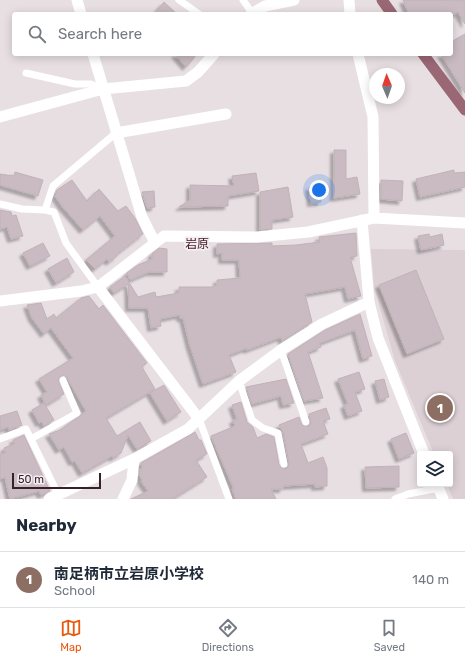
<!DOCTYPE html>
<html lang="en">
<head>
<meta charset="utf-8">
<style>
	body { margin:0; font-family:Rubik,"Noto Sans JP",sans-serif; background:#f6f6f7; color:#1f2937 }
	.controls { position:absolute; right:12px; bottom:12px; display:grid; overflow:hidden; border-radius:4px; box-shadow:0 2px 10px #0003 }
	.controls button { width:36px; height:36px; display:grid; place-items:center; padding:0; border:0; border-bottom:1px solid #e0e1e3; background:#fff; color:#1f2937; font:20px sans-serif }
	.compass { position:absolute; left:369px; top:68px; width:36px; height:36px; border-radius:50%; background:#fff; box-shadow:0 2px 10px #0003; rotate:358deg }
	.scale { position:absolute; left:12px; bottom:10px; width:89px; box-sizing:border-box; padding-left:4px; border:2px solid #362127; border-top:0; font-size:11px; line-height:14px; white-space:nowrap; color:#362127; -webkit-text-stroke:3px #f5eef2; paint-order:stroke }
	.you { position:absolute; left:319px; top:190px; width:14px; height:14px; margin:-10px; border:3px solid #fff; border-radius:50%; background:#1a73e8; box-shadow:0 0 0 6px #1a73e833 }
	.badge { display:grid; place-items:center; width:26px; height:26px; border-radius:50%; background:#ea580c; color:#fff; font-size:13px; font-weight:700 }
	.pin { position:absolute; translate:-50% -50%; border:2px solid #fff; box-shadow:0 1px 4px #0006 }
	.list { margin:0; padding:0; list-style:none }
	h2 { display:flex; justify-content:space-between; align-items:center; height:52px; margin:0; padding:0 16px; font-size:17px }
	h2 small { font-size:13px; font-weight:400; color:#747a83 }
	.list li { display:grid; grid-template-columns:26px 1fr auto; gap:12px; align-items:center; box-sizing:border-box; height:56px; padding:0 16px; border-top:1px solid #e0e1e3 }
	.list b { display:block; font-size:15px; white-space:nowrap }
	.list p { margin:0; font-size:13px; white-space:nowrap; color:#747a83 }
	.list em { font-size:13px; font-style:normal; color:#747a83 }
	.icon { flex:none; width:22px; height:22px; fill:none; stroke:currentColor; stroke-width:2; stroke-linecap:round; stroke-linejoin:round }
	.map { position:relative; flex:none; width:465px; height:499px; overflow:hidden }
	.search { position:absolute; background:#fff; box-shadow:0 2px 10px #0003; left:12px; right:12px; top:12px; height:44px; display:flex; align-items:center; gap:10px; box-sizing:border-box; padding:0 14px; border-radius:4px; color:#747a83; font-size:15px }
	.sheet { height:108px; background:#fff }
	nav { display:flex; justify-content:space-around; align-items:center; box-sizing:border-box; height:56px; border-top:1px solid #e0e1e3; background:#fff; font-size:11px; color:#747a83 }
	nav a { display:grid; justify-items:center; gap:2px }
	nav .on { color:#ea580c }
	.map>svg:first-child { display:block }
</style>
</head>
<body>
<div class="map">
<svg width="465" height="499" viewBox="0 0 465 499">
	<defs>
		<filter id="shadow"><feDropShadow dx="-3.5" dy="3.5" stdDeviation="1" flood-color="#0004"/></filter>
	</defs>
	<rect width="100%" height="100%" fill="#e8dfe3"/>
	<path fill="#dcd0d5" d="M371 249 465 250V499H453L447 484H450V454H434L395 361 374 287Z"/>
	<path fill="#c9bbc1" stroke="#c1b2b8" filter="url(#shadow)" d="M403 0H465V24L458 12 455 14H409Z
		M164 2 177 14H154Z
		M465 34V93L441 54H451V42Z
		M175 54H197L186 67Z
		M334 150H346V179L357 177 360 194 334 198Z
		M454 170V173L465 172V187L420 197 416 179Z
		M15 172 43 180 38 196 0 185V174L14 176Z
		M256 173 259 191 228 196V206L179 207 190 200V185L234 186 232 176Z
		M72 180 87 201 99 189 118 211 126 206 135 218 143 234 116 255 117 256 109 262 107 259 95 269 86 260 115 236 100 216 83 230 62 206 55 196 57 190Z
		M381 180 403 181 402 201 381 199Z
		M319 186 321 202 311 203 309 187Z
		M288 187 293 217 272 220V229L260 230V192Z
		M154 191 155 207 147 208 142 192Z
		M0 210 11 212 12 216 16 215 23 236 11 239 7 227 0 229Z
		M356 233 357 256 350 257 361 296 348 299 345 287 305 294 312 322 282 341 281 337 247 350V348L229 355 236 372 203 384 190 346 183 318H180V315L160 319 161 326 151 328 148 308H129L128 284 114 293 110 287 125 276 138 297 155 292 156 297 179 293V287H212L217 285V280L240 278 239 260H222V253L217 254V244L272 243V246L296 245 320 242 319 237Z
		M429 234 430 237 442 234 444 245 421 250 418 236Z
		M43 243 50 256 30 266 23 253Z
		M159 248 167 249V272H149L130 280 127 273 138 265 152 259V254Z
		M67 258 74 272 56 283 48 269Z
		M416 270 444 339 407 354 379 285Z
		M89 296 99 309 103 305 147 363 142 367 155 389 106 418 117 436 140 422 151 441 137 449 128 435 121 453 113 458 112 456 82 473 75 461 72 462 64 447 59 450 49 434 60 430 86 411 66 376H61L58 380 64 394 46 405 41 395 47 392 39 379 73 358 51 328 44 334 32 318 27 305 41 303 47 319 54 314 56 318 81 298Z
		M360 314 372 356 363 359 355 330 320 343 321 347 308 352 323 398 304 401 288 354 325 330Z
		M359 372 365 389 355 392 362 411 348 416 344 405 348 404 338 379Z
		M286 379 294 403 283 405 281 396 252 404 246 387Z
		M384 379 389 397 380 400 375 381Z
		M164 385 181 412 167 421 150 393Z
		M241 402 247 422 253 427 257 438 266 434 274 437 279 465 285 469 288 467 289 463 283 432 279 425 299 417 302 425 308 427 311 423 309 414 326 408 330 419 323 421 328 434 301 444 308 463 323 457 327 468V486L315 487V484L283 486V489H271L276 499H236L232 489H234L211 436 235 426 233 420 237 419 232 405Z
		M44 403 54 420 44 426 42 422 39 423 32 410Z
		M17 411 22 425 9 430 8 427 0 430V416Z
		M195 432 199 440H201L207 454 196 460 207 477 172 499H131L148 491 141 481 142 480 139 475 140 469 142 468 141 463Z
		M406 433 414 453 399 459 391 439Z
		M24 435 50 491 41 495 39 491 10 499 5 477 0 479V454L6 453 4 448 14 444 13 440Z
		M399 466V487L366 488 365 467Z"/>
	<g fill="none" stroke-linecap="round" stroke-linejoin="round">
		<path stroke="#fff" stroke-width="7" d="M179 0 199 14
			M243 0 252 13
			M26 73 75 84H91L103 89
			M0 204 22 209 45 210 54 212 66 243 98 287
			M45 210 53 186 116 133
			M281 350 306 422
			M239 381 252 420 263 428 278 433 284 464
			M199 419 229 499
			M0 439 26 429 58 494
			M31 439 77 413 63 380
			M395 499 408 494 439 488"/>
		<path stroke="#fff" stroke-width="11" d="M77 0 81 14
			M349 0 350 14
			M251 14 265 6 294 0
			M93 54 142 217 155 243
			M358 54 373 117 374 218
			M0 117 103 89 186 81 198 72 214 54
			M116 133 226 114
			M362 220 369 302 378 338 424 454
			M98 287 199 419
			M0 301 81 291 98 287 164 236 257 237 308 232 374 218 465 223
			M437 484 443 499
			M49 499 134 459 188 429 239 381 281 350 322 324 369 302
			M123 499 132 480 134 459"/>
		<path stroke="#9a6775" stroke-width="11" d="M382 0 392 14
			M423 54 465 110"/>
	</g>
	<g text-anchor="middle" stroke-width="3.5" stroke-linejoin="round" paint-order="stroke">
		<g font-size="12" fill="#462029" stroke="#f5eef2">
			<text x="197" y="248">岩原</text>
		</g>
	</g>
</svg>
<div class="controls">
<button><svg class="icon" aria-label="layers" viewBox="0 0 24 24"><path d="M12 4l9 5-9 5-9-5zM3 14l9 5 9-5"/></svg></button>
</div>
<svg class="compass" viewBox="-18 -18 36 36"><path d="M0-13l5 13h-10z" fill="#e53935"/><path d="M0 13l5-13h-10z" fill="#747a83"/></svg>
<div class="scale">50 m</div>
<div class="you"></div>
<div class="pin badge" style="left:440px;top:408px;background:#8d6e63">1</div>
<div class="search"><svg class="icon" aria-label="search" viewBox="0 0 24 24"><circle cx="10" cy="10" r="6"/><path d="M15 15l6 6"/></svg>Search here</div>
</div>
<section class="sheet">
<h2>Nearby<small></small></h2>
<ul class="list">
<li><span class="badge" style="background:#8d6e63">1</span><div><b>南足柄市立岩原小学校</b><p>School</p></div><em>140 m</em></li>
</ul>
</section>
<nav>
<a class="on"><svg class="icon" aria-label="map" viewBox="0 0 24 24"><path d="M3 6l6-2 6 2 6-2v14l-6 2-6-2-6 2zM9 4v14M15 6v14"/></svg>Map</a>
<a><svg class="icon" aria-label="directions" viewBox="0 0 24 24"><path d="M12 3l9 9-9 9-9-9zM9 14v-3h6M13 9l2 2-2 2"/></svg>Directions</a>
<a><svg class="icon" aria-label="saved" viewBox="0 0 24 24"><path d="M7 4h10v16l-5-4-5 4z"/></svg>Saved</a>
</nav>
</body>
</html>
